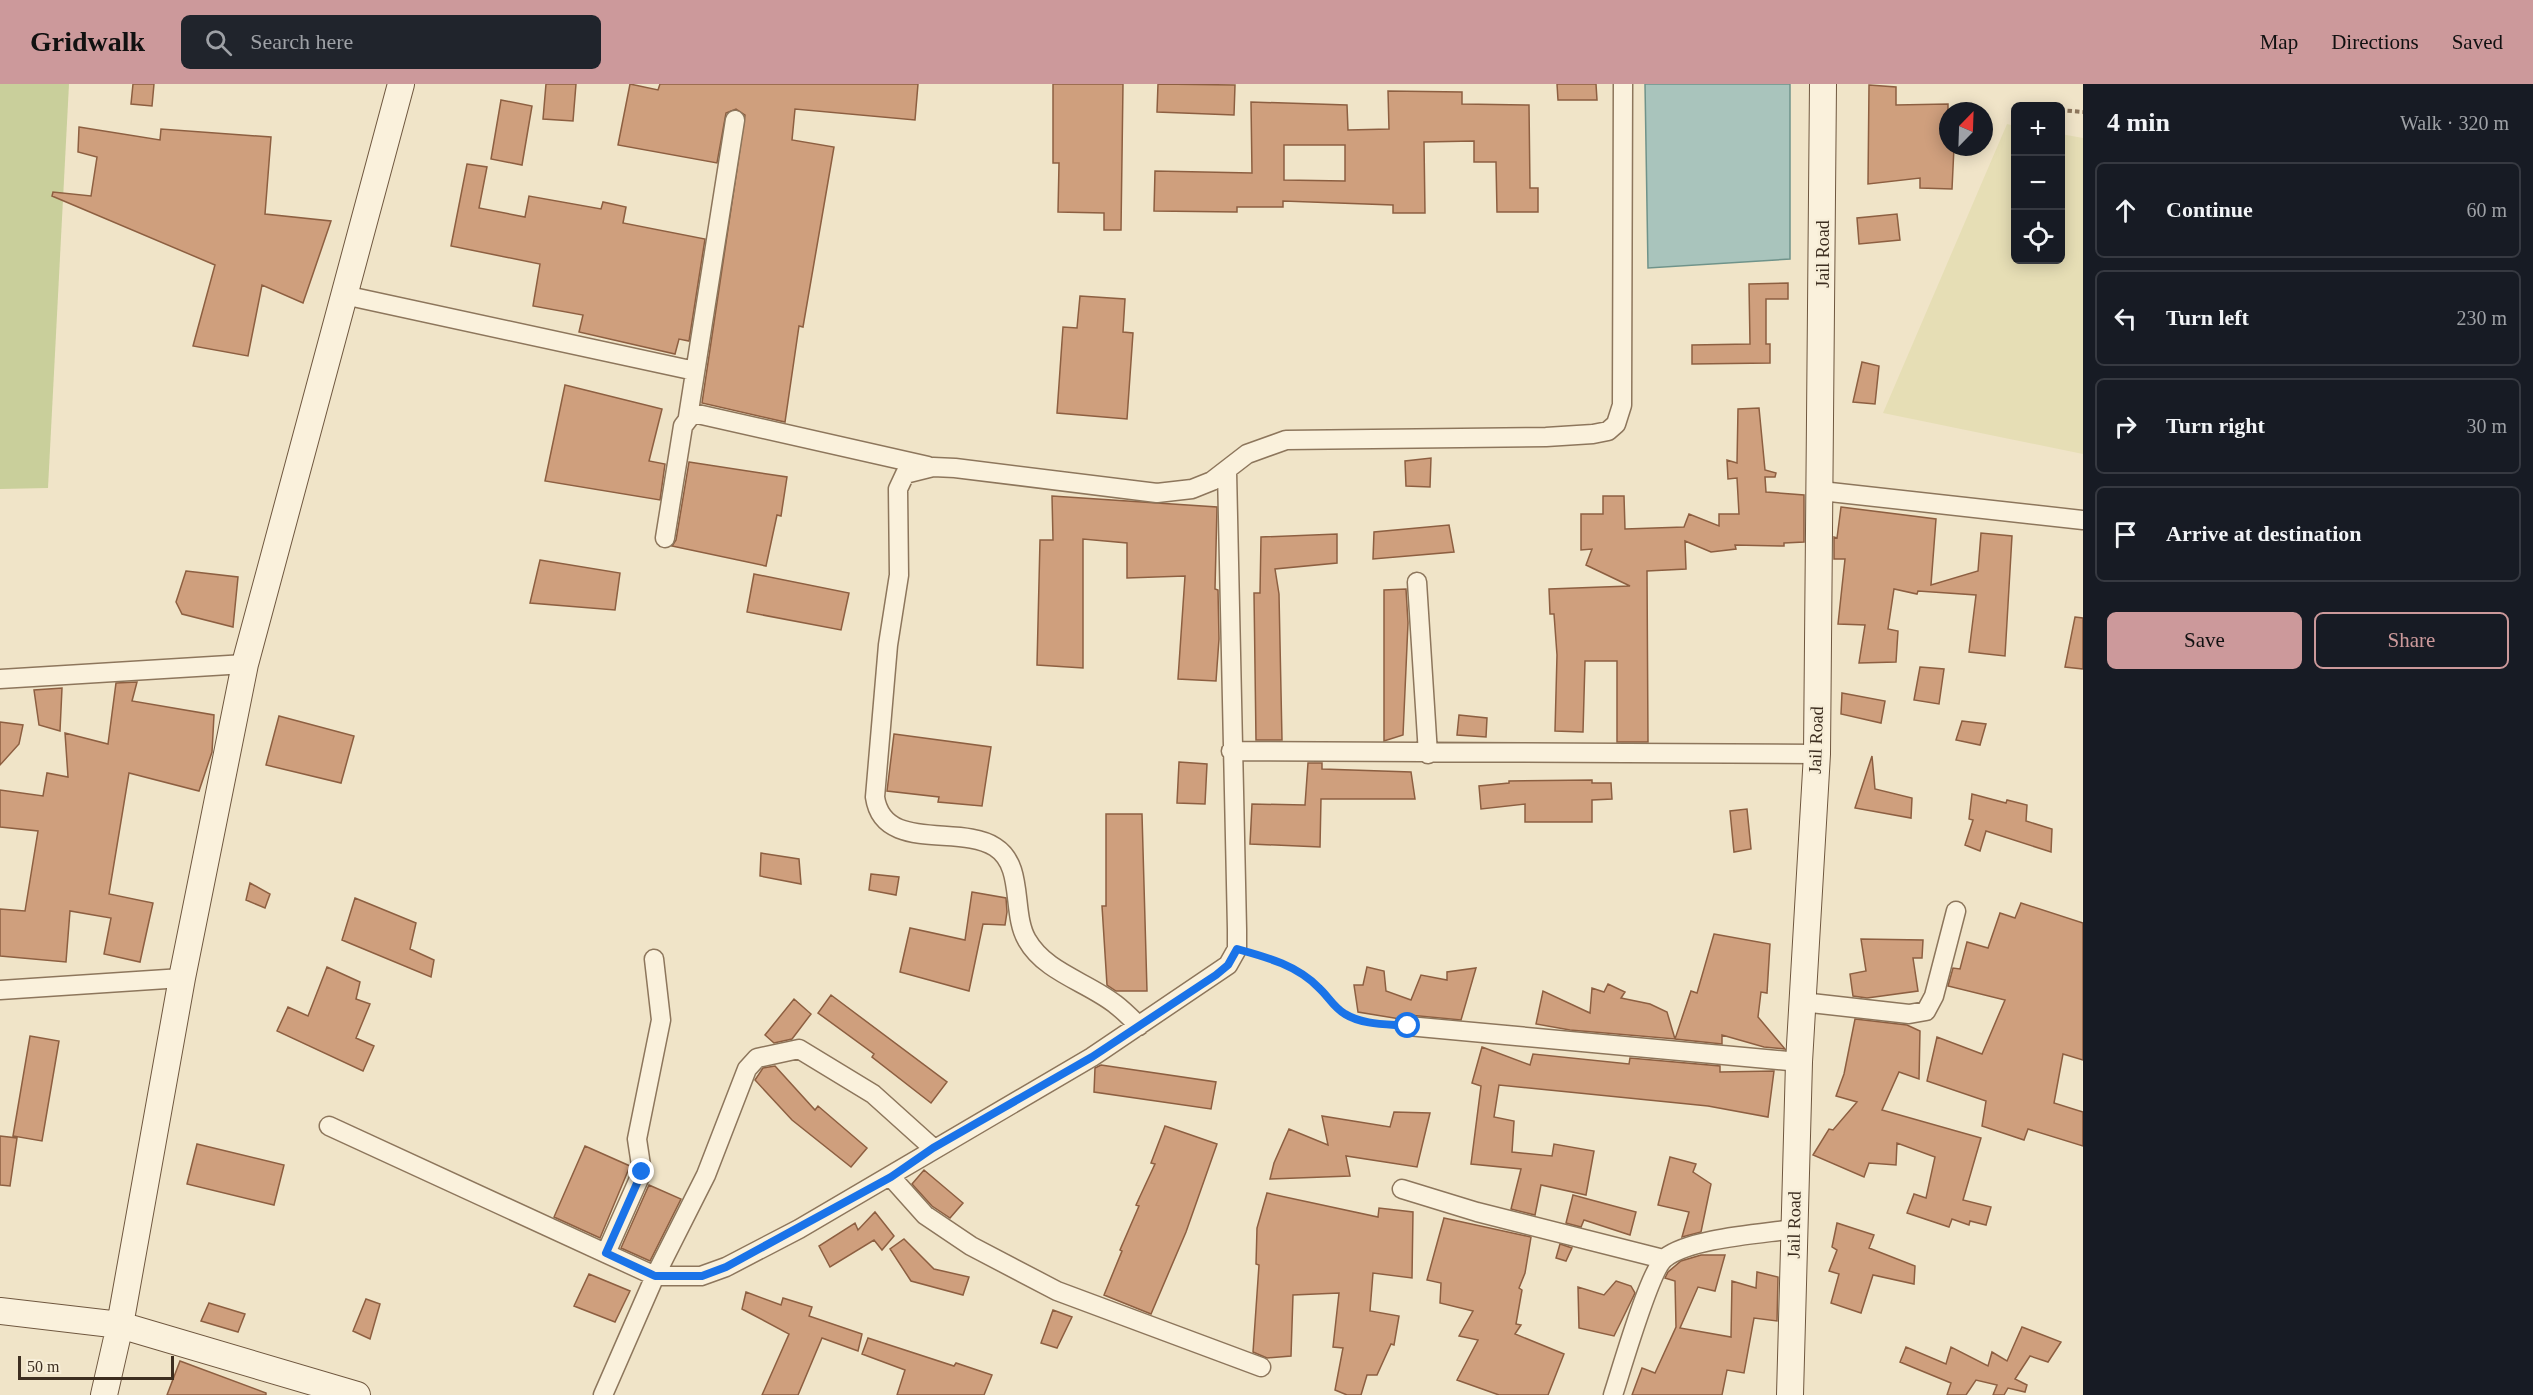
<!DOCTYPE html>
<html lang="en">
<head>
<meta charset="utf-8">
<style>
	body { margin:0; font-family:"Times New Roman",serif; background:#20242c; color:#f1f3f6 }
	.controls { position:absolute; right:18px; top:18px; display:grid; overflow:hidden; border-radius:9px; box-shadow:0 3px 15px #0003 }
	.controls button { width:54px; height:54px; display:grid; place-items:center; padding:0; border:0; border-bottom:2px solid #363941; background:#171b24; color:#f1f3f6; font:30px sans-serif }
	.compass { position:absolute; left:1939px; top:18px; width:54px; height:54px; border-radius:50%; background:#171b24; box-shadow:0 3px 15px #0003; rotate:23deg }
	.scale { position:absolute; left:18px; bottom:15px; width:156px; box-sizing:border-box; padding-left:6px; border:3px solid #3d2e20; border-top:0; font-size:16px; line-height:21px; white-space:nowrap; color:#3d2e20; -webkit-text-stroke:4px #f7eed8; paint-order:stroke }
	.stop { position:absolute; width:18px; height:18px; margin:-14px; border:4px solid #1a73e8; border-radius:50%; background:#fff }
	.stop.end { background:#1a73e8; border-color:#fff; box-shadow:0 2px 6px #0008 }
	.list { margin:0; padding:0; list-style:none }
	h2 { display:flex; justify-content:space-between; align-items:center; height:78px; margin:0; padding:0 24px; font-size:26px }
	h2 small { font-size:20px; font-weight:400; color:#9ea1a6 }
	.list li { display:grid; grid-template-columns:39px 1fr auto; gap:18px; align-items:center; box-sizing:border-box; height:96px; margin:0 12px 12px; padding:0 12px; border:2px solid #363941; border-radius:9px }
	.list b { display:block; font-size:22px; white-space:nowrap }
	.list em { font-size:20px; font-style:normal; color:#9ea1a6 }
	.actions { display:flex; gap:12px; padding:18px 24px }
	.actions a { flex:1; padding:14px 0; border:2px solid #cc999b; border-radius:9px; text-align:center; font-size:21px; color:#cc999b }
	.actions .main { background:#cc999b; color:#111 }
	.icon { flex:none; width:33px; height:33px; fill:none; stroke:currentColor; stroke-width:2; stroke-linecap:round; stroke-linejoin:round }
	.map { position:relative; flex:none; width:2083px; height:1311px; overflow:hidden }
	header { display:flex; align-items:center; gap:36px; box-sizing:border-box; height:84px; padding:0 30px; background:#cc999b; color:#111 }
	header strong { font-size:28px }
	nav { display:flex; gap:33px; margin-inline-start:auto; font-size:21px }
	.search { width:420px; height:54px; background:#20242c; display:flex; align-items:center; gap:15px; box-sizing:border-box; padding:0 21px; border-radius:9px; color:#9ea1a6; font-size:22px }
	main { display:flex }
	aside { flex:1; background:#171b24 }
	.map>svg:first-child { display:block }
</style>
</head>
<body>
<header>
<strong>Gridwalk</strong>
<div class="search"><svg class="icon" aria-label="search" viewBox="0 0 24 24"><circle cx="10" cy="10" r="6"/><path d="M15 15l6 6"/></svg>Search here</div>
<nav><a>Map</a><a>Directions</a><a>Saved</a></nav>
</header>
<main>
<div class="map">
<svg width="2083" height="1311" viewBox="0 0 2083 1311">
	<rect width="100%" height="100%" fill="#f0e4c8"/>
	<path fill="#e6deb5" d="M2007 40 2015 42 2016 176H2060L2061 50 2083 54V370L1883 329Z"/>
	<path fill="#c9cf9b" d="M0 0H69L48 404 0 405Z"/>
	<path fill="#a9c4bc" stroke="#6f938a" stroke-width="1.5" d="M1645 0H1790V175L1648 184Z"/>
	<path fill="#cf9f7d" stroke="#8d5f41" stroke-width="1.5" fill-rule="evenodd" d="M133 0H154L152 22 131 20Z
		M546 0H576L573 37 543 35Z
		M630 0 658 6 660 0H918L915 36 795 25 792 56 834 63 803 243 799 242 785 338 702 319 745 31 736 25 726 29 717 79 618 61Z
		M1053 0H1123L1121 146H1104V129L1058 128 1059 79H1053Z
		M1158 0 1235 1 1234 31 1157 28Z
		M1557 0H1596L1597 16H1558Z
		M1869 1 1896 3V21L1948 20V63H1954L1952 105 1920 104V94L1868 100Z
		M1388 7 1462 8V20L1529 21 1530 104H1538V128H1497L1496 78H1474V57L1424 58 1425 129H1393V121L1283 117V123H1237V128L1154 127 1155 87 1252 89 1251 18 1347 21 1348 46 1389 45ZM1284 61H1345V97L1284 96Z
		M501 16 532 22 522 81 491 75Z
		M79 43 160 56 161 45 271 53 265 130 331 137 303 219 262 201 248 272 193 262 215 181 52 112 53 108 91 112 97 73 78 68Z
		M467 80 487 83 479 124 525 133 529 112 601 125 603 118 626 123 623 139 705 155 689 257 679 255 675 270 579 248 583 231 533 222 540 180 451 162Z
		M1897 130 1900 156 1859 160 1857 134Z
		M1788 199V215H1766V260H1770V279L1692 280V261L1750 260 1749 200Z
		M1080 212 1125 215 1123 248 1133 249 1127 335 1057 329 1063 243 1077 244Z
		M1862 278 1879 282 1875 320 1853 318Z
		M565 301 662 325 649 377 665 380 660 416 545 397Z
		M1759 324 1765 386 1776 389 1775 393H1765L1766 408 1804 411V458L1784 459V462L1735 461 1736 465 1711 468 1685 457 1686 485 1647 487 1648 658H1617V577H1585L1583 648 1555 647 1557 571 1554 530H1550L1549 505 1630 502 1586 481 1592 465 1581 466V430H1603V412H1624L1625 445 1684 443 1689 430 1719 442V430H1739L1737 394 1728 395 1727 376 1737 379 1738 325Z
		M1431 374 1430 403 1406 402 1405 377Z
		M689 378 787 393 781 432 777 431 766 482 672 462 676 456Z
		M1052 412 1217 423 1215 505 1218 506 1219 555 1216 597 1178 595 1185 492 1127 494V459L1083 455V584L1037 581 1040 456H1053Z
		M1841 423 1936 435 1931 501 1978 487 1981 449 2012 452 2005 572 1969 568 1976 511 1918 507 1917 510 1894 505 1888 545 1898 547 1896 578 1859 579 1865 541 1838 540 1845 475H1834V453L1837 454Z
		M1449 441 1454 468 1373 475 1374 448Z
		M1337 450V479L1275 485 1279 510 1282 656H1256L1254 509H1260L1261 453Z
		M540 476 620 489 615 526 530 519Z
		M186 487 238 493 233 543 182 530 176 518Z
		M754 490 849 509 841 546 747 528Z
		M1406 505 1408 539 1403 651 1384 657V506Z
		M2075 533 2083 534V585L2065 583Z
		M1920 583 1944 585 1939 620 1914 616Z
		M137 598 132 617 214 631 212 668 199 707 129 689 109 810 153 819 140 878 104 870 111 834 70 827 66 878 0 872V825L25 827 38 747 0 743V706L43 712 47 689 68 693 65 649 108 660 116 599Z
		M62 604 60 647 39 641 34 606Z
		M1842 609 1885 617 1881 639 1841 630Z
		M1459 631 1487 634 1486 653 1457 651Z
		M279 632 354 652 341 699 266 681Z
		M1962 637 1986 640 1980 661 1956 656Z
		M0 638 23 641 19 660 0 681Z
		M894 650 991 663 982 722 938 718 939 713 887 707Z
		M1872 672 1875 705 1912 714 1911 734 1855 724Z
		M1179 678 1207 680 1205 720 1177 719Z
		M1308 679H1322V685L1411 688 1415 715H1321L1320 763 1250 760 1252 720 1305 721Z
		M1592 696V699H1611L1612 715 1592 716V738H1525V720L1481 725 1479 702 1509 699V697Z
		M1972 710 2006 719 2007 716 2027 721 2026 737 2052 745 2051 768 1986 747 1980 767 1965 761 1973 736 1969 735Z
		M1747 725 1751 765 1734 768 1730 727Z
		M1106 730H1142L1147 907H1116L1107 901 1102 822H1106Z
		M761 769 799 775 801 800 760 792Z
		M871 790 899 793 896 811 869 806Z
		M250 799 270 810 265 824 246 816Z
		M972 808 1006 814 1007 828 1005 841 983 840 969 907 900 888 910 844 965 856Z
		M355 814 416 839 410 865 434 876 431 893 342 856Z
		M2021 819 2083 839V976L2063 970 2054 1019 2083 1028V1062L2028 1045 2024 1056 1982 1042 1986 1017 1927 997 1937 953 1982 970 2005 916 1948 902 1953 884 1960 885 1967 858 1988 864 2000 829 2015 834Z
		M1714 850 1770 860 1767 909 1761 908 1758 933 1785 965 1764 963 1722 951V960L1675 955 1691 907 1697 909Z
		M1861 855 1923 856 1922 874H1913L1918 907 1867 914 1853 912 1850 890 1866 887Z
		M327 883 360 898 356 915 370 920 356 954 374 962 363 987 277 947 288 923 308 932Z
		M1367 883 1384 887 1386 907 1411 916 1421 891 1447 896V888L1476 884 1461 936 1409 931 1400 935 1358 928 1354 901H1363Z
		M1608 900 1625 908 1621 914 1650 920 1667 928 1675 955 1570 946 1536 940 1543 907 1590 929 1592 904 1604 908Z
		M831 911 947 998 931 1019 872 973 874 970 818 929Z
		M794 915 811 930 792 955 774 959 765 951Z
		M1855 935 1907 941 1920 947 1919 995 1899 988 1882 1026 1981 1054 1963 1116 1991 1123 1986 1141 1970 1137 1969 1141 1952 1135 1949 1143 1907 1129 1914 1110 1926 1114 1935 1073 1897 1059 1896 1081 1869 1079 1864 1093 1813 1071 1829 1045 1833 1046 1857 1018 1836 1012 1844 990Z
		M30 952 59 957 42 1057 13 1052Z
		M1482 963 1530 981 1533 970 1629 980 1630 974 1720 982V988L1774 987 1768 1033 1708 1022 1499 1001 1494 1033 1514 1037 1512 1068 1552 1072 1554 1060 1594 1067 1586 1111 1541 1101 1535 1131 1511 1125 1521 1085 1471 1080 1481 1002 1472 999Z
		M1101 981 1216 998 1211 1025 1094 1008 1095 984Z
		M775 982 815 1026 818 1022 867 1064 851 1083 792 1036 755 996 763 984Z
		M1394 1028 1430 1029 1417 1083 1346 1072 1350 1092 1270 1095 1274 1079 1289 1045 1328 1061 1322 1032 1390 1043Z
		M1165 1042 1217 1060 1186 1148 1151 1230 1104 1211 1122 1167 1120 1166 1139 1122 1136 1121 1155 1080 1151 1079Z
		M0 1052 17 1054 10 1102 0 1101Z
		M197 1060 284 1081 274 1121 187 1100Z
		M585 1062 630 1082 600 1154 554 1133Z
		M1670 1073 1696 1080 1693 1088 1711 1100 1701 1148 1682 1153 1689 1128 1658 1121Z
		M924 1086 963 1119 950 1134 932 1122 912 1100Z
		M649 1101 681 1115 650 1177 621 1164Z
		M1267 1109 1378 1133 1379 1124 1413 1128 1412 1194 1373 1189 1370 1227 1399 1232 1394 1261 1391 1260 1377 1291H1367L1361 1311H1347L1335 1306 1343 1264 1333 1263 1339 1209 1293 1211 1291 1272 1267 1274 1253 1268 1259 1181 1256 1180 1257 1144Z
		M1573 1111 1636 1128 1630 1151 1584 1136 1581 1143 1566 1139Z
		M875 1128 894 1152 882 1166 874 1156 830 1183 819 1162 855 1139 858 1146Z
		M1444 1134 1531 1153 1525 1189 1519 1204 1522 1206 1516 1240 1521 1241 1515 1250 1564 1270 1548 1311H1499L1457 1296 1478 1256 1459 1252 1473 1227 1440 1219 1441 1199 1427 1196Z
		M1837 1139 1874 1151 1869 1164 1915 1182 1914 1200 1873 1191 1861 1229 1831 1219 1839 1190 1829 1187 1837 1166 1832 1163Z
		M904 1155 934 1185 969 1193 963 1211 911 1197 890 1165Z
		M1560 1160 1572 1164 1566 1177 1556 1174Z
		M1701 1171H1725L1715 1207 1698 1203 1680 1244 1731 1253 1732 1197 1756 1204 1757 1188 1778 1193 1777 1237 1754 1234 1744 1289 1727 1286 1722 1311H1632L1642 1284 1655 1289 1676 1243 1675 1197 1665 1194 1668 1188 1681 1177Z
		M589 1190 630 1207 615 1238 574 1222Z
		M1616 1197 1631 1202 1635 1209 1614 1252 1579 1244 1578 1203 1604 1211Z
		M746 1208 781 1221 783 1214 812 1223 809 1232 862 1250 858 1267 822 1254 798 1311H762L789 1250 742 1225Z
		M366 1215 380 1220 370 1255 353 1247Z
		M209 1219 245 1230 238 1248 201 1237Z
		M1053 1226 1072 1233 1057 1264 1041 1259Z
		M2022 1243 2061 1258 2048 1278 2030 1272 2015 1295 2027 1301 2025 1308 2008 1304 2004 1311H1993L1997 1301 1976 1296 1966 1311H1947L1951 1299 1900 1278 1906 1263 1946 1280 1951 1263 1988 1282 1992 1268 2007 1277Z
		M868 1254 954 1282 956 1279 992 1291 984 1311H897L905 1286 862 1270Z
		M180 1277 266 1309V1311H167Z"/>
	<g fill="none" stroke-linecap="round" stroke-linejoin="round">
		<g stroke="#8d765c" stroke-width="21">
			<path id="street" d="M344 211 695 287
				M688 333 735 36
				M1821 407 2083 436
				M665 454 683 342 693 329 928 382
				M1417 498 1428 670
				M0 595 245 580
				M1231 667 1817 670
				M0 906 182 894
				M1802 918 1909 930 1926 927 1934 912 1956 827
				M1139 942C1131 934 1123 926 1115 920 1087 898 1045 888 1027 856 1011 829 1025 782 995 763 960 740 883 769 875 713L888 561 899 491 898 405 905 390 933 383 955 384 1157 409 1192 405 1212 397 1247 370 1286 356 1546 353 1593 350 1608 347 1616 340 1622 321 1623 0
				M1408 942 1799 978
				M329 1042 655 1192 603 1311
				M933 1064 873 1010 799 965 757 974 747 985 706 1091 655 1192H701L726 1183 799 1145 1092 973 1228 881 1237 865V845L1227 387
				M891 1093 925 1131 971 1162 1057 1207 1261 1283
				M1402 1105 1477 1128 1663 1175
				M606 1169 642 1088 637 1055 661 936 654 875
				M1613 1311C1621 1287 1650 1185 1665 1174 1691 1154 1760 1150 1794 1145"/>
		</g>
		<g stroke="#6f573f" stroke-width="28">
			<path id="secondary" d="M0 1227 120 1241 357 1311
				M104 1311 120 1241 182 894 245 580 401 0
				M1790 1311 1799 978 1817 670 1823 0"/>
		</g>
		<path stroke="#8d765c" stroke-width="4" stroke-dasharray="4.5 3" stroke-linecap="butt" d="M2060 26 2083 28
			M1255 870C1278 876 1302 887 1319 904 1328 913 1334 924 1345 931 1359 939 1374 939 1390 940"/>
		<use href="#street" stroke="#faf1dc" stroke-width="18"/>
		<use href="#secondary" stroke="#faf1dc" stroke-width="26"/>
	</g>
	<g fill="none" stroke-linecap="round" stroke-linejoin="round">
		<path stroke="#1a73e8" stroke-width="8" d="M642 1088 606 1169 655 1192H702L726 1183 891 1093 933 1064 1092 973 1216 891 1228 881 1237 865C1266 873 1297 881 1319 904 1328 912 1334 924 1345 930 1363 941 1387 940 1408 942"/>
	</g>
	<g text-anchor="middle" stroke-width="5" stroke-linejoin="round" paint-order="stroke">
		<g font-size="18" fill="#3d2e20" stroke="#f7eed8">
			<text transform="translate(1823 170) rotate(-90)" y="6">Jail Road</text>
			<text transform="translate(1816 656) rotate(-88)" y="6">Jail Road</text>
			<text transform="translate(1794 1141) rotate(-89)" y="6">Jail Road</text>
		</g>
	</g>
</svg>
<div class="controls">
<button>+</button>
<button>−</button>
<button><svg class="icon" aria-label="locate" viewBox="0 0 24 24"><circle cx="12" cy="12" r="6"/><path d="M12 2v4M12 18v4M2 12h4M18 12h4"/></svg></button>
</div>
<svg class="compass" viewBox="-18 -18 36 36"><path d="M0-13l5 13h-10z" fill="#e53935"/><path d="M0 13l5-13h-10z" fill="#9ea1a6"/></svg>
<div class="scale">50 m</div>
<div class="stop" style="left:1408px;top:942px"></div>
<div class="stop end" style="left:642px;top:1088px"></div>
</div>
<aside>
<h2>4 min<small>Walk · 320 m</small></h2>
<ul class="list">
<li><svg class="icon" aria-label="ahead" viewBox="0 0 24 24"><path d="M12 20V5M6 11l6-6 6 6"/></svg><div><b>Continue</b></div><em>60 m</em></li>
<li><svg class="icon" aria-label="left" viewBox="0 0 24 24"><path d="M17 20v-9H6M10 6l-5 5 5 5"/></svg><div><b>Turn left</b></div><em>230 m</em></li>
<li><svg class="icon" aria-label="right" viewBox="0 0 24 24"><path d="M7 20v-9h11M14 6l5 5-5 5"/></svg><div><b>Turn right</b></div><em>30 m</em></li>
<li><svg class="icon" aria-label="arrive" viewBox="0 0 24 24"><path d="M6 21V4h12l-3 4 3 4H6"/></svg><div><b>Arrive at destination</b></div></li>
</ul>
<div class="actions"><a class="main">Save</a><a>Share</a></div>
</aside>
</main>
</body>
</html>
